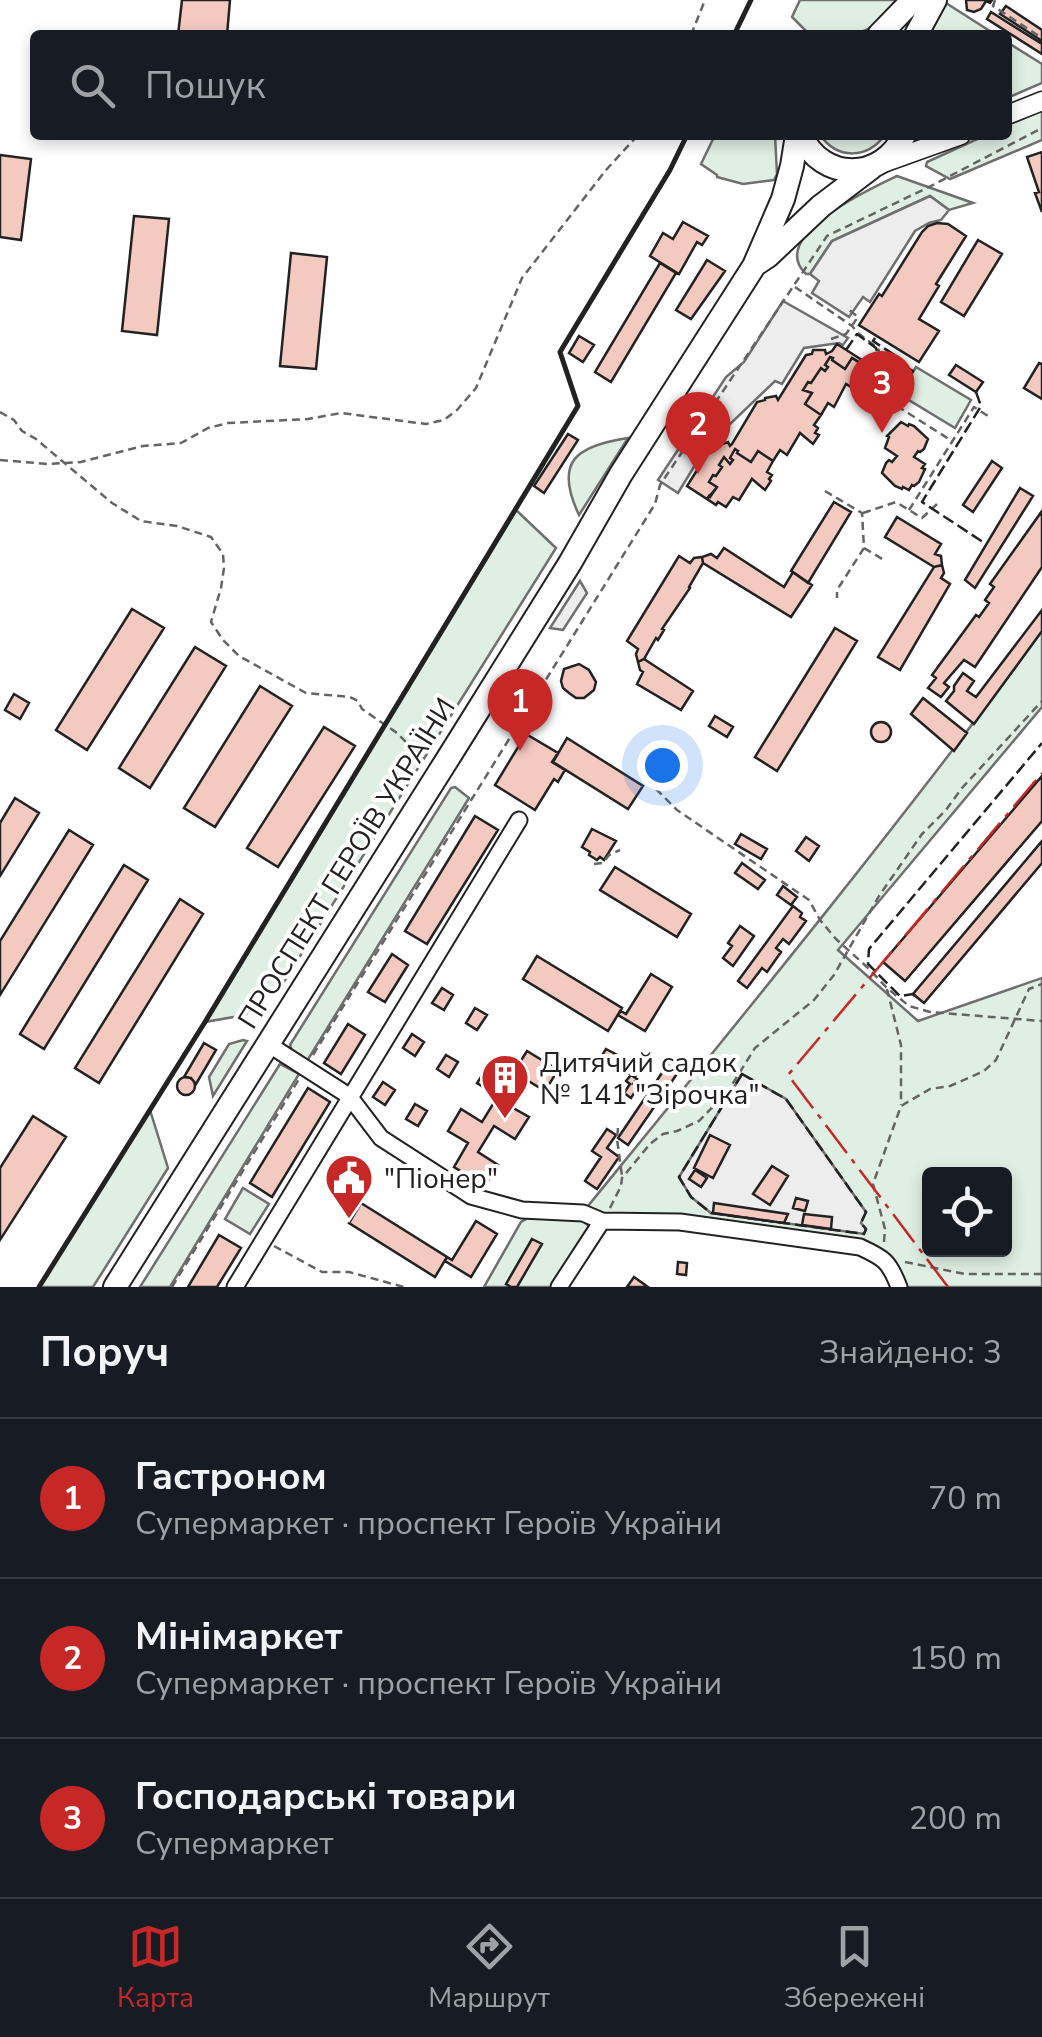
<!DOCTYPE html>
<html lang="uk">
<head>
<meta charset="utf-8">
<style>
	body { margin:0; font-family:"Nunito Sans",sans-serif; background:#242831; color:#f1f3f6 }
	.controls { position:absolute; right:30px; bottom:30px; display:grid; overflow:hidden; border-radius:10px; box-shadow:0 5px 15px #0003 }
	.controls button { width:90px; height:90px; display:grid; place-items:center; padding:0; border:0; border-bottom:2px solid #363941; background:#171b24; color:#f1f3f6; font:50px sans-serif }
	.you { position:absolute; left:662px; top:765px; width:35px; height:35px; margin:-25px; border:8px solid #fff; border-radius:50%; background:#1a73e8; box-shadow:0 0 0 15px #1a73e833 }
	.badge { display:grid; place-items:center; width:65px; height:65px; border-radius:50%; background:#c62828; color:#fff; font-size:32px; font-weight:700 }
	.pin { position:absolute; translate:-50% -82px; filter:drop-shadow(0 2px 5px #0008) }
	.pin::after { content:''; position:absolute; top:52px; width:35px; height:30px; background:inherit; clip-path:polygon(0 0,100% 0,50% 100%) }
	.list { margin:0; padding:0; list-style:none }
	h2 { display:flex; justify-content:space-between; align-items:center; height:130px; margin:0; padding:0 40px; font-size:42px }
	h2 small { font-size:32px; font-weight:400; color:#9ea1a6 }
	.list li { display:grid; grid-template-columns:65px 1fr auto; gap:30px; align-items:center; box-sizing:border-box; height:160px; padding:0 40px; border-top:2px solid #363941 }
	.list b { display:block; font-size:38px; white-space:nowrap }
	.list p { margin:0; font-size:32px; white-space:nowrap; color:#9ea1a6 }
	.list em { font-size:32px; font-style:normal; color:#9ea1a6 }
	.icon { flex:none; width:55px; height:55px; fill:none; stroke:currentColor; stroke-width:2; stroke-linecap:round; stroke-linejoin:round }
	.map { position:relative; flex:none; width:1042px; height:1287px; overflow:hidden }
	.search { position:absolute; background:#171b24; box-shadow:0 5px 15px #0003; left:30px; right:30px; top:30px; height:110px; display:flex; align-items:center; gap:25px; box-sizing:border-box; padding:0 35px; border-radius:10px; color:#9ea1a6; font-size:38px }
	.sheet { height:610px; background:#171b24 }
	nav { display:flex; justify-content:space-around; align-items:center; box-sizing:border-box; height:140px; border-top:2px solid #363941; background:#171b24; font-size:28px; color:#9ea1a6 }
	nav a { display:grid; justify-items:center; gap:5px }
	nav .on { color:#c62828 }
	.map>svg:first-child { display:block }
</style>
</head>
<body>
<div class="map">
<svg width="1042" height="1287" viewBox="0 0 1042 1287">
	<rect width="100%" height="100%" fill="#fff"/>
	<path fill="#e0efe3" stroke="#6f6f6f" stroke-width="2.5" fill-rule="evenodd" d="M800 0H901C865 38 861 35 810 35L792 17Z
		M946 3 996 35H929Z
		M1007 42 1042 64V83L1007 98Z
		M1042 111V140L950 179 926 166 927 162 986 135H1007V125Z
		M715 135H775L777 174 774 180 743 184 717 177V175L701 164Z
		M820 135H885C867 159 838 160 820 135Z
		M897 176 973 203 949 210 930 196 832 241 810 274H806C766 236 872 188 897 176Z
		M916 367 971 400 955 428 899 394Z
		M628 438 579 515C554 462 575 446 628 438Z
		M515 509 556 548 277 993 270 990 245 1015 205 1022Z
		M1042 631V707L838 950 918 1021 1042 978V1287H893L886 1270 861 1252 684 1227H640L582 1207 588 1206C742 1017 897 828 1042 631ZM930 1174H1004V1250H930Z
		M455 787 469 798 307 1061 293 1053 290 1045 451 788Z
		M243 1040 247 1041 213 1096 209 1077 229 1044Z
		M280 1064 299 1074 170 1287H140Z
		M150 1110 168 1168 93 1287H39Z
		M243 1188 269 1204 250 1234 225 1219Z
		M533 1215C552 1215 575 1212 589 1226L588 1232 553 1287H484L521 1222Z"/>
	<path fill="#ededed" stroke="#6f6f6f" stroke-width="2.5" d="M930 196 949 210 941 220 929 223 915 231 870 302 863 297 849 317 812 293 819 281 810 274 832 241Z
		M783 301 848 338 843 345 839 343 804 348 782 384 775 381 706 447 678 493 658 480 726 377 744 362Z
		M580 581 587 593 563 630 550 628Z
		M742 1074 786 1099 866 1212 861 1223 866 1229 864 1234 711 1213 691 1197 679 1177Z"/>
	<path fill="#f3c9c0" stroke="#222" stroke-width="2.5" d="M182 0H230L227 35H178Z
		M966 0H992L990 3 986 1 981 9 974 12 967 10Z
		M1006 6 1042 30V41L1000 14Z
		M991 12 1042 44V54L987 19Z
		M1042 152V212L1035 193 1039 192 1027 157Z
		M0 155 31 159 21 240 0 237Z
		M134 216 169 219 157 335 122 331Z
		M683 222 708 236 702 245 697 242 679 274 650 256 663 233 673 239Z
		M937 223 948 224 966 236 936 284 939 286 919 319 939 331 919 362 859 325 879 294 882 296 922 232 928 226Z
		M978 240 1002 254 964 316 941 302Z
		M291 253 327 257 316 369 280 366Z
		M707 260 725 271 691 319 676 310Z
		M660 263 676 273 611 382 595 372Z
		M579 336 594 345 583 362 569 353Z
		M837 344 862 360 860 363 852 358 845 369 832 360 833 358 830 357 825 365 828 367 825 371 821 368 811 383 808 382 803 390 812 393 805 404 821 415 814 425 818 428 815 433 819 435 813 444 800 433 787 455 780 450 773 461 758 451 751 462 737 453 738 451 735 449 730 458 733 460 730 464 724 457 719 465 722 467 716 476 713 475 709 482 717 487 710 497 709 496 707 499 687 486 711 448 728 442 730 446 732 444 757 402 765 400V398L776 396 778 400 806 355 812 354 813 350H825L826 354 832 351Z
		M830 357 833 358 832 360 845 369 852 358 869 368 863 379 870 383 861 397 857 395 859 392 846 384 834 407 828 403 821 415 805 404 812 393 803 390 808 382 811 383 821 368 825 371 828 367 825 365Z
		M1039 363 1042 364V399L1024 388Z
		M956 365 983 382 976 392 949 375Z
		M901 422 908 426 909 424 914 426 928 439 924 449 920 452 918 451 914 457 925 464 922 468 925 469 919 482 914 486 912 485 909 490 903 487 902 489 895 486 882 473 886 463 889 460 892 462 897 456 885 448 889 437 887 436Z
		M568 434 578 440 544 493 534 486Z
		M735 449 738 451 737 453 751 462 758 451 773 461 767 472 772 475 769 479 771 481 765 490 752 479 739 500 733 497 726 507 718 502 716 505 707 499 717 487 709 482 713 475 716 476 722 467 719 465 724 457 730 464 733 460 730 458Z
		M992 461 1002 468 973 512 963 505Z
		M1020 488 1033 496 975 588 965 580Z
		M834 502 851 512 808 583 791 571Z
		M1042 511V567L975 667 964 660 944 683 949 687 941 697 928 688 936 678 932 675 976 615 979 617 989 603 985 600 994 587 990 584Z
		M897 517 941 544 935 554 941 556 942 565 934 567 885 537Z
		M724 548 784 587 793 572 812 585 791 617 703 563 702 557 711 554 717 558Z
		M679 556 690 563 694 558 702 557 703 563 689 587 690 588 662 629 664 630 658 640 656 638 644 659 638 662 636 654 638 649 627 641Z
		M942 565 944 573 941 578 950 584 900 670 878 657 934 567Z
		M132 609 164 628 87 750 56 730Z
		M1042 610V631L974 724 946 701 954 691V686L963 673 974 681 967 691 976 697Z
		M835 628 857 641 777 771 755 757Z
		M195 647 226 666 150 788 119 768Z
		M644 659 693 691 681 710 637 684 643 672 640 670 638 662Z
		M579 664 589 670 596 682 594 690 584 698H576L569 693 563 688 561 681 564 669Z
		M260 686 292 706 215 827 184 808Z
		M14 694 29 703 20 719 5 710Z
		M923 698 967 733 954 751 911 714Z
		M715 716 733 727 727 737 709 726Z
		M871 732a10 10 0 1 1 20 0a10 10 0 1 1-20 0Z
		M324 727 355 746 278 867 247 848Z
		M526 734 558 753 552 762 565 770 558 782 554 779 535 810 495 785Z
		M567 738 643 786 628 809 553 762Z
		M1042 776V821L905 981 883 962Z
		M15 798 39 813 0 876V823Z
		M475 816 498 830 427 944 405 931Z
		M592 829 616 841 604 860 600 857 597 860 589 855 590 852 582 847Z
		M69 830 93 845 0 995V941Z
		M741 834 767 849 761 859 735 844Z
		M806 837 819 846 809 861 796 851Z
		M1042 841V863L924 1003 913 994Z
		M742 863 765 880 758 889 735 873Z
		M124 865 148 880 44 1049 20 1034Z
		M615 867 691 914 677 937 600 890Z
		M783 886 797 897 791 905 777 895Z
		M180 899 203 914 99 1083 75 1068Z
		M793 906 802 913 800 917 806 921 789 944 783 939 776 948 781 952 767 972 762 968 747 988 738 981Z
		M740 926 754 936 733 966 723 958 732 946 728 943Z
		M392 954 408 965 385 1002 368 992Z
		M537 956 622 1008 608 1031 523 979Z
		M651 974 672 987 645 1031 618 1015 621 1011 626 1014Z
		M442 988 453 995 444 1010 432 1003Z
		M475 1008 487 1015 477 1030 466 1023Z
		M348 1024 365 1035 341 1074 324 1063Z
		M412 1034 424 1042 415 1056 403 1048Z
		M204 1043 216 1050 196 1084 191 1078 184 1077Z
		M606 1049 623 1058 618 1067 601 1057Z
		M527 1051 558 1070 545 1091 525 1079 508 1105 529 1117 515 1139 494 1126 478 1152 498 1165 485 1186 454 1167 468 1143 448 1131 461 1109 482 1122 498 1096 477 1083 491 1062 512 1075Z
		M446 1055 458 1062 449 1077 437 1069Z
		M670 1061 681 1068 628 1145 618 1138Z
		M629 1063 639 1070 635 1077 624 1071Z
		M631 1075 637 1079 633 1084 638 1087 631 1098 624 1093 630 1084 626 1081Z
		M177 1086a9 9 0 1 1 18 0a9 9 0 1 1-18 0Z
		M383 1082 395 1090 385 1105 373 1097Z
		M308 1088 330 1102 272 1197 250 1183Z
		M415 1104 427 1111 418 1126 406 1119Z
		M33 1116 66 1137 0 1240V1168Z
		M607 1129 616 1135 607 1148 619 1157 597 1189 585 1181 601 1157 592 1151Z
		M710 1135 730 1145 713 1178 694 1168Z
		M772 1166 788 1176 770 1205 753 1194Z
		M695 1170 707 1178 701 1187 689 1179Z
		M796 1198 808 1201 805 1211 793 1208Z
		M361 1203 447 1257 435 1277 349 1223Z
		M714 1203 788 1214 784 1223 713 1213Z
		M804 1214 832 1217 831 1229 802 1225Z
		M476 1221 497 1234 471 1277 445 1261 447 1257 452 1260Z
		M219 1235 241 1248 217 1287H188Z
		M532 1239 542 1244 517 1287H511L506 1284Z
		M678 1262 687 1263 686 1275 677 1274Z
		M634 1277 648 1287H627Z"/>
	<g fill="none" stroke-linecap="round" stroke-linejoin="round">
		<g stroke="#222" stroke-width="19">
			<path id="minor" d="M268 1044 349 1096 381 1138 471 1196 522 1210 583 1213 602 1221 680 1222 860 1247C884 1258 889 1261 899 1287
				M235 1287 519 820
				M559 1287 602 1221"/>
		</g>
		<g stroke="#222" stroke-width="21">
			<path id="major" d="M1007 115 1042 101
				M883 163 961 135"/>
		</g>
		<g stroke="#222" stroke-width="26">
			<path id="highway" d="M879 35 913 0
				M916 35 935 0
				M801 135C822 182 882 182 904 135
				M756 264 768 256 821 206 871 168
				M115 1287 452 752 570 563 621 474 754 266 783 199 792 166 797 135"/>
		</g>
		<path stroke="#646464" stroke-width="2.5" stroke-dasharray="8 5" stroke-linecap="butt" d="M995 0 993 6 1042 38
			M691 35 705 0
			M795 287 852 326 858 333 878 348 890 391
			M831 339 846 334 858 317 848 309
			M886 399 952 441
			M0 412 14 420 22 431 36 439 112 503 141 521 177 526 211 537 223 554 224 568 221 588 211 622 223 640 239 656 306 693 350 697 358 701 362 709 397 733 423 759
			M0 460 48 464 81 462 143 446 181 443 208 428 228 423 308 419 341 413 426 424 444 420 457 410 476 388 522 278 606 170 638 135
			M825 491 862 513 864 548 837 590V598
			M909 510 974 407 991 418
			M863 513 896 502 922 518 937 504
			M864 548 884 560
			M656 789 677 810 809 900 820 920 836 939 867 967 887 988 909 1006 930 1012 1042 1021
			M594 864 603 863 609 855 620 850
			M887 989 901 1045V1105
			M313 1055 655 504 660 485 827 236 929 187 1042 128
			M618 1128 617 1139 622 1176
			M610 1208 621 1186 622 1178 650 1144 663 1134 677 1131 699 1121 728 1091 755 1048 814 1000 834 975 879 896 922 834 946 810 962 788 1042 701
			M884 1242 885 1229 873 1184 901 1106 930 1089 950 1086 984 1071 996 1060 1029 989 1042 984
			M274 1246 322 1272H349L404 1287
			M905 1262 965 1274H1042
			M172 1287 299 1079"/>
		<use href="#minor" stroke="#fff" stroke-width="15"/>
		<use href="#major" stroke="#fff" stroke-width="18"/>
		<use href="#highway" stroke="#fff" stroke-width="22"/>
		<path stroke="#222" stroke-width="2.5" stroke-dasharray="12 5" stroke-linecap="butt" d="M875 338 873 341 902 360
			M846 350 857 334 876 348 887 386 880 396 871 391
			M890 382 888 377 898 362 913 371 900 391 898 390
			M976 392 981 406 922 502 986 544
			M915 996 913 994 900 996 868 964 869 949 1042 743
			M742 1074 786 1099 866 1212 861 1223 866 1229 864 1234 711 1213 691 1197 679 1177Z"/>
		<path stroke="#222" stroke-width="5" d="M734 35 751 0
			M39 1287 205 1022 578 406 560 352 670 170 687 135"/>
		<path stroke="#c62828" stroke-width="2.5" stroke-dasharray="35 8 5 8" stroke-linecap="butt" d="M948 1287 788 1075 1042 773"/>
	</g>
	<defs>
		<g id="building-pin" transform="scale(2.5)"><path d="M0 17L-7.5 6A9.5 9.5 0 1 1 7.5 6Z" fill="#c62828" stroke="#fff"/><path d="M-4-6H4V6H1V3H-1V6H-4ZM-2.5-4.3h1.7v1.8h-1.7ZM.8-4.3h1.7v1.8H.8ZM-2.5-1h1.7V.8h-1.7ZM.8-1h1.7V.8H.8Z" fill="#fff"/></g>
		<g id="civic-pin" transform="scale(2.5)"><path d="M0 17L-7.5 6A9.5 9.5 0 1 1 7.5 6Z" fill="#c62828" stroke="#fff"/><path d="M-.6-6.5H3V-4.5H.6V-3L4-1V1h2V6H-6V1h2V-1L-.6-3ZM-1.2 2.5V6h2.4V2.5Z" fill="#fff"/></g>
	</defs>
	<g fill-rule="evenodd">
		<use href="#building-pin" x="505" y="1078"/>
		<use href="#civic-pin" x="349" y="1178"/>
	</g>
	<g text-anchor="middle" stroke-width="8" stroke-linejoin="round" paint-order="stroke">
		<g font-size="28" fill="#222" stroke="#fff">
			<text transform="translate(346 863) rotate(-58)" y="10">ПРОСПЕКТ ГЕРОЇВ УКРАЇНИ</text>
		</g>
		<g font-size="28" fill="#222" stroke="#fff" text-anchor="start">
			<text x="540" y="1072">Дитячий садок<tspan x="540" dy="32">№ 141 "Зірочка"</tspan></text>
			<text x="384" y="1188">"Піонер"</text>
		</g>
	</g>
</svg>
<div class="controls">
<button><svg class="icon" aria-label="locate" viewBox="0 0 24 24"><circle cx="12" cy="12" r="6"/><path d="M12 2v4M12 18v4M2 12h4M18 12h4"/></svg></button>
</div>
<div class="you"></div>
<div class="pin badge" style="left:520px;top:751px">1</div>
<div class="pin badge" style="left:698px;top:474px">2</div>
<div class="pin badge" style="left:882px;top:433px">3</div>
<div class="search"><svg class="icon" aria-label="search" viewBox="0 0 24 24"><circle cx="10" cy="10" r="6"/><path d="M15 15l6 6"/></svg>Пошук</div>
</div>
<section class="sheet">
<h2>Поруч<small>Знайдено: 3</small></h2>
<ul class="list">
<li><span class="badge">1</span><div><b>Гастроном</b><p>Супермаркет · проспект Героїв України</p></div><em>70 m</em></li>
<li><span class="badge">2</span><div><b>Мінімаркет</b><p>Супермаркет · проспект Героїв України</p></div><em>150 m</em></li>
<li><span class="badge">3</span><div><b>Господарські товари</b><p>Супермаркет</p></div><em>200 m</em></li>
</ul>
</section>
<nav>
<a class="on"><svg class="icon" aria-label="map" viewBox="0 0 24 24"><path d="M3 6l6-2 6 2 6-2v14l-6 2-6-2-6 2zM9 4v14M15 6v14"/></svg>Карта</a>
<a><svg class="icon" aria-label="directions" viewBox="0 0 24 24"><path d="M12 3l9 9-9 9-9-9zM9 14v-3h6M13 9l2 2-2 2"/></svg>Маршрут</a>
<a><svg class="icon" aria-label="saved" viewBox="0 0 24 24"><path d="M7 4h10v16l-5-4-5 4z"/></svg>Збережені</a>
</nav>
</body>
</html>
